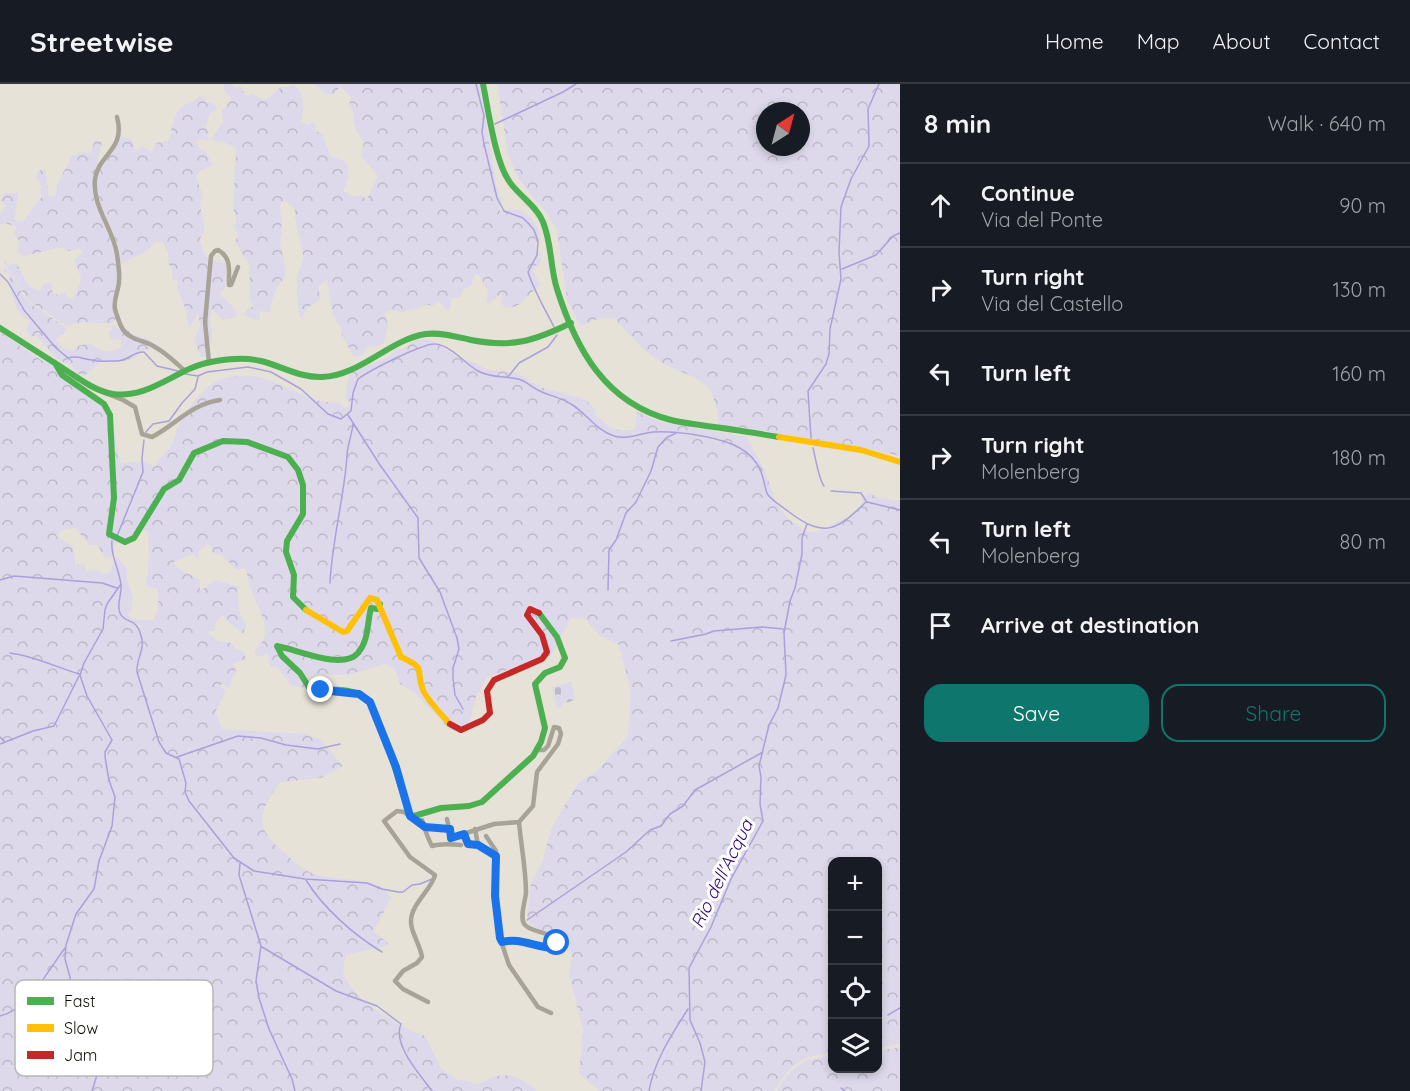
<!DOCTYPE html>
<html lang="en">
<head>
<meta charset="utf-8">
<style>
	body { margin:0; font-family:Quicksand,sans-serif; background:#242831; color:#f1f3f6 }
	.controls { position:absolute; right:18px; bottom:18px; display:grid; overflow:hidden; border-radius:12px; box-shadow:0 3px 9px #0003 }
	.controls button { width:54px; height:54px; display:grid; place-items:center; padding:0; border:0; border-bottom:2px solid #363941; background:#171b24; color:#f1f3f6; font:30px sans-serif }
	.compass { position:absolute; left:756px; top:18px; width:54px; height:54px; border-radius:50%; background:#171b24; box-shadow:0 3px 9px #0003; rotate:36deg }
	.stop { position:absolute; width:18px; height:18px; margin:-14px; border:4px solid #1a73e8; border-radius:50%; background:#fff }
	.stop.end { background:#1a73e8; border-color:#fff; box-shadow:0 2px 6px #0008 }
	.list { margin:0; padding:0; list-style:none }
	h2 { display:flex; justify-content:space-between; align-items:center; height:78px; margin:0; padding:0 24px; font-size:26px }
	h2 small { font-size:20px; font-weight:400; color:#9ea1a6 }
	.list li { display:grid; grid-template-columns:39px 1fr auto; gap:18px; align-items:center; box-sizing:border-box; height:84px; padding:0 24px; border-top:2px solid #363941 }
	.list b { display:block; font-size:22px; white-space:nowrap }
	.list p { margin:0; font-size:20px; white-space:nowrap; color:#9ea1a6 }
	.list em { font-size:20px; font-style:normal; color:#9ea1a6 }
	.actions { display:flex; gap:12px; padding:18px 24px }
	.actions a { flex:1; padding:14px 0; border:2px solid #0f766e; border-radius:18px; text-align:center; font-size:21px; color:#0f766e }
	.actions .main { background:#0f766e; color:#fff }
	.icon { flex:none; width:33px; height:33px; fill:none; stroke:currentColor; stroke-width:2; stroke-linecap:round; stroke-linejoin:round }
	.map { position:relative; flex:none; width:900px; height:1007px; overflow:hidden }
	header { display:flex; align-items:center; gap:36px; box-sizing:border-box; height:84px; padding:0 30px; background:#171b24; border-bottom:2px solid #363941 }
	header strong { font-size:28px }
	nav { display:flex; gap:33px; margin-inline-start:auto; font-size:21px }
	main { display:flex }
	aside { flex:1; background:#171b24 }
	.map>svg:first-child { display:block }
</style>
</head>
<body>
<header>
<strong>Streetwise</strong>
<nav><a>Home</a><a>Map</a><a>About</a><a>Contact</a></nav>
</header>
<main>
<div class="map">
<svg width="900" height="1007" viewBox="0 0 900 1007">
	<defs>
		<pattern id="forest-crowns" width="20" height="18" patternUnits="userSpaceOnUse" patternTransform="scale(1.5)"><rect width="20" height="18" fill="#ddd9eb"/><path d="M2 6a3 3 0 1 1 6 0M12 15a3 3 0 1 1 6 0" fill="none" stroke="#bdb9c8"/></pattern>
		<pattern id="cemetery-stones" width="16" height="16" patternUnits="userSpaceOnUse" patternTransform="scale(1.5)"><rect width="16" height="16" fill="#ddd9eb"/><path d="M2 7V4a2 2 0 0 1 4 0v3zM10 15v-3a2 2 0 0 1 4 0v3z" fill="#bdb9c8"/></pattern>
	</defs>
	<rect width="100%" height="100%" fill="#e6e2d8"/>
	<path fill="#ddd9eb" d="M117 473 127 485V495L133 513 132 523 128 532 133 535 155 537 147 544 129 537 90 496 87 487 97 486 103 490 109 489C113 484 112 478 117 473Z"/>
	<path fill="url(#forest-crowns)" fill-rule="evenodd" d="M226 0H231L236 4 241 2 244 10 248 12 252 10 264 16 269 14 281 3H289L293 0C305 9 305 23 301 37L307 41 313 38 316 41 315 46 323 51 330 72 345 77C351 90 348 95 343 107L352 112H361L367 115 378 92 361 72 364 58C357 49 352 40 354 29L349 22 351 13 340 2 334 11 325 9 314 0H480L496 100 499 111 503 116 499 122 500 127C507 127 513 124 519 126 530 129 541 145 540 156L535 159 536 169 541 168 540 181 535 182 533 187 540 200 539 203C527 209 521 227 504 223L501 218 503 213 499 211 490 219 486 218 488 207 479 191 475 190 471 202 463 206 461 213 451 214 450 227 445 226 442 220 438 218 432 222 426 220 420 224 402 228 388 226 385 230 388 242 384 259 374 263 367 262 363 270 354 273 342 252 341 244 333 232 327 196 318 203 321 215 310 222 303 231V236L299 232C299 220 296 207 297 194 298 186 304 179 303 171 302 158 293 137 295 125L284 116 280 121 282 151 280 158 285 182V194C277 200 269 219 271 229L260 227 259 235 256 236 244 231 247 225 253 223 250 216 249 180 235 158 238 150 234 144 236 134 233 124 236 64 223 58 211 56 223 37 222 27 232 15 222 4Z
		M497 0H900V372L861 363 765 347 719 341C714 283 688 299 652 272 638 262 627 247 615 235L600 234 580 242 567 215 557 147 547 129 534 115 518 94 508 71ZM765 27H801V63H765Z
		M199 12 203 13 207 18 215 20 217 26 211 28 206 42 209 49 207 52 209 57 200 55 196 57 200 65 206 67 212 82 200 87 196 93 203 112 200 121 205 145 200 155 204 170 209 175 226 179 225 204 219 208C225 218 234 218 237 232L223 236 213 226C207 235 212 241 212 250 213 257 206 265 205 273H201L194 256 200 242 198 228 189 246 186 226 177 204 178 196 173 197 172 185 168 179C170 170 167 166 163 159L156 157 148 166 121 180C120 174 120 168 118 162 110 139 91 115 99 89 103 77 115 66 121 53L131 55 136 67 142 62 152 68 156 59 168 57C173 46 172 29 183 22 189 17 195 18 199 12Z
		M95 56 102 58 94 94 101 133 115 168 118 195 113 217 118 233 111 240 84 238 67 242 28 216 3 177H6L8 182 16 179C24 190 24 203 40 207L43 201 50 198 53 202 52 208 58 211 65 208 68 214 72 215 77 208 81 194 74 176 83 168 80 165 69 167 63 164H58L24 172 17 168 19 157 14 150 17 143 5 139 0 141V131L6 120 0 117 4 109H18L15 132V136L22 138C31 131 33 119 42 113L40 107 42 103 36 93 38 87 45 85C47 94 47 103 49 113L55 112 59 96 68 80 70 73 82 68 91 69Z
		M4 183 11 190 27 217 66 244 63 250 56 255 62 264 73 267 78 262 91 259C102 269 107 269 121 264V256L111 255 109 248 114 241 118 245 127 244 131 250 149 255 153 258 150 265 141 266 137 273 124 277 100 278 84 292 77 289 72 282 57 275 37 252 32 253 26 246 30 237C11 227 12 208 9 189L4 188Z
		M0 248 41 276 56 282 107 326 113 414 107 442 119 458 114 461 113 472 106 474 97 461H90L75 444 62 446 56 452 73 462 76 482 80 480 85 481 90 496 120 529 137 542 147 544C158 533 160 520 157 505L146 502 149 471 148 448 142 444 151 426 165 406 180 397 195 370 224 358 246 359 287 375 297 387 302 401V429L285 457 293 492 291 513 343 549 370 515 379 521 374 522 356 569 348 574 318 571 286 564 276 565 280 574 293 584 307 604 292 602 277 583 270 582 267 568 262 573 255 571V566C276 549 259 528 252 508 249 500 248 492 245 484L237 486 219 469 217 471 213 469 210 461 208 460 198 468 199 475H197L194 470 173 478 179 485 200 496V507L216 496 240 503 237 506 240 529 246 541 243 550 229 539 223 531 216 538 214 546 207 548 218 557 231 559 236 565 243 566 246 575 233 579 236 587 229 603 221 600V603L226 606 216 627 222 645 306 650 321 656 343 682 321 694 281 698C256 730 254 745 287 771 293 776 301 784 309 788 330 798 362 792 381 803 384 805 388 810 391 813L374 848 390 861 346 871C345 877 342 884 344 890 352 916 401 944 425 952L441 984 456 995 478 1000 496 992 511 991 534 1003 536 1007H0Z
		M429 255 459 274 473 278 485 285 517 289 540 303 585 315 595 325V330C610 343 614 349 635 345L637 328 661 338 747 353 766 389 775 418 789 435 805 447 817 448 848 433 861 422 864 412 869 409 880 414 900 417V960L878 964V778H832V968C799 974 792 978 774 1007H599L579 990 583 946 569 891 572 873 566 859 530 841 527 834 531 798 541 781 552 743 578 699 597 687 628 652 631 608 619 561 599 551 585 535 571 534 555 565 546 576H534L486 594 476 613 467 648 450 646 414 608 400 600 395 585 384 580 348 591 309 590 308 596 279 566 349 576C364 566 371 546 370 528L382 520 369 511C359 521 355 534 346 546H344L305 524 295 512 289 458 298 444 305 401 289 372 223 355 193 368 178 394 163 403 132 453 125 456 111 449 114 344 120 379 143 377 155 383C159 373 166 369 171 361 175 355 176 346 180 339 204 296 229 280 279 300 299 308 317 321 339 318L346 325 351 319 346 314 347 299 350 289 389 273 395 266 403 265 416 256Z
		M900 963V1007H777C794 980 801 976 832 971V984H878V967Z"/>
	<path fill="url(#cemetery-stones)" d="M571 598 575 616 562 620V623L557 624 552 603Z"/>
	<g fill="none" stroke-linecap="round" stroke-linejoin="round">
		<path stroke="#aaa1d9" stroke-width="1.5" d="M476 0 484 32 482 48 484 60 497 114 504 127 523 134 529 140 534 146 538 157 537 171 528 188C534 207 545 225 554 243
			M495 40 563 8 576 0
			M842 185 876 171 893 152 900 149
			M0 190 8 198 24 226 55 263 68 274C77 271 83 275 92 276 100 278 109 277 117 277 128 277 134 267 144 268L157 282 178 287
			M185 290 198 292 207 288 248 283 271 288 301 305 328 330 341 335 351 327 353 309 358 295C369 287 424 258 436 260 452 262 465 280 478 287 490 294 505 292 518 295 527 297 533 305 542 308 551 312 562 314 571 320 586 329 597 347 614 352 627 356 641 349 654 348 677 347 713 352 734 361 749 368 759 378 763 394 765 400 765 406 768 411 774 418 783 423 789 428 825 455 837 446 866 418
			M508 293 519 279 548 263 557 251
			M348 331 380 381 418 434 419 474 440 508 457 554 459 565 453 584V594L455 611 463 625
			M145 349 153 340 169 337 182 319 195 305 198 293
			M811 354 808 307 826 280 829 270 830 245 841 195 839 168 841 123 851 95 869 62 868 25 879 0
			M813 364C816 375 818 394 824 402
			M831 407 861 409 866 417
			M867 418 900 426
			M117 452 143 388 142 374 144 356
			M112 457C110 472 120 486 121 502 122 510 116 521 120 529 126 542 137 530 142 556 144 567 136 576 137 588L159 658 166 669 179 675 186 699 185 708 189 717 234 774 254 787 305 795 367 799 382 805 398 808H403L412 801 420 800 432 795
			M0 496 14 492 102 499 117 504
			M330 499C332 456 344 415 347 372 347 362 352 351 353 340
			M608 506 609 466 616 456 626 429 636 418 651 387 658 363 666 354 676 349
			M671 557 706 550 714 547 762 543 784 545
			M10 569C34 572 56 583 79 590
			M0 653 5 658
			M0 660 33 647 54 642 79 592
			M177 673 238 652 261 654 286 661 318 665 340 660
			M240 779 239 791 261 862 256 897 259 914 269 945 292 995 295 1007
			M306 796C323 824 354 851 382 868
			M527 836 626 768 650 746 661 742 670 730 683 722 695 706 763 668
			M262 863 336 907 377 922 401 940C392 960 420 991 432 1007
			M888 931 900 924
			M0 932C27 927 49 885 65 864
			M841 1004 845 1007
			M92 1007 97 991V982L73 919 70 893 65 875 66 861 76 830 94 805 99 777 112 742 115 713 109 696 105 673V668L112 656 87 612 80 591 84 579 103 545 105 526 107 520 121 500
			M649 1007C654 977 672 950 688 925
			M701 1007 705 978 700 959 690 936 689 884 711 843 731 795 763 737 760 720 761 693 759 682 769 641 778 624 786 591 784 549 790 517 795 504 802 470V454L807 440"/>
		<path stroke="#a8a397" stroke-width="4.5" d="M117 33C126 66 99 69 95 95 92 123 113 144 117 170 118 178 120 189 119 197 119 206 113 215 115 225 116 230 119 237 121 242 127 256 144 256 155 263 166 269 175 278 184 286
			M209 279 205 238 211 172 215 167 218 166C233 174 228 189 229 201H231L238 183
			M105 309 123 316 135 323 142 350 152 353C177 340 189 321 220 316
			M447 735 451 754 450 756
			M422 736C425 746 427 753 432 762
			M423 740 404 728 397 727 384 737 410 773 435 791C432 805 411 820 411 837 410 847 420 860 422 873L417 879 403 887 395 897 403 905 428 918
			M425 743 450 745
			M475 745 478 761
			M464 750 468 760 478 761 496 772
			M486 752 496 767 497 780 494 800 496 830 500 854 509 881 538 923 551 929
			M451 754 494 740 519 738
			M432 762C441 759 451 760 461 761
			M502 858C521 853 535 864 553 864L557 859C551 846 534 850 525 841 519 835 525 818 526 809 526 786 521 761 519 738L533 722 537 688 558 660 561 650 559 644 554 643 548 662 544 666H538"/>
		<path stroke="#4caf50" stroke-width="6" d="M483 0C488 24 495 77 509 97 518 111 537 122 543 138 552 160 550 183 557 205 576 265 605 319 671 336 682 339 695 340 707 342 731 345 755 349 779 353
			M0 244C20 257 41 270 61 283 77 293 94 307 113 310 150 315 177 284 211 278 227 275 245 273 261 277 281 282 301 294 322 293 360 292 390 255 426 250 441 248 457 253 471 256 512 264 534 257 571 239
			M55 279 62 291 104 320 110 331 114 414 109 450 125 458 134 454 164 405 179 396 194 369 223 357 247 358 288 373 298 386 303 401V430L287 457 286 468 294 491 293 513 306 526
			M380 520 378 525 371 524C367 539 369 556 358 569 342 587 296 565 277 562L282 572 300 589 310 605C330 606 356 602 370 619L390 668 410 732H414L441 724 469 722 482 718 533 672 541 658 545 644 535 600 545 589 560 583 565 574 557 553 539 529"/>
		<path stroke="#ffc107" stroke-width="6" d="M779 353 861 366 900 378
			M306 526 343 548 347 547 370 514 377 516 401 573C429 586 414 585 423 606 427 616 443 632 450 640"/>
		<path stroke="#c62828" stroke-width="6" d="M450 640 461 646 483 636 490 629 487 607 494 596 542 575 547 568 542 551 527 531 530 525 539 529"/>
	</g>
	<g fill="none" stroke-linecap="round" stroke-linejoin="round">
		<path stroke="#1a73e8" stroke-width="8" d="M321 606 359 610 370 618 396 683 410 732 425 743 450 745 451 754 464 750 468 760 478 761 496 772 495 812 500 854 502 858C521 853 535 864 554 864L557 859"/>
	</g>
	<g text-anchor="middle" stroke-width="6" stroke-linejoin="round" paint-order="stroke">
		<g font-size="18" font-style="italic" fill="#2e076e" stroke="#fff">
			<text transform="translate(722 790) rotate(-64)" y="6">Rio dell'Acqua</text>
		</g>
	</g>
	<rect x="15" y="896" width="198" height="96" rx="9" fill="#fff" stroke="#b7b7b5" stroke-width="1.5"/>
	<rect x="27" y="913" width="27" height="8" fill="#4caf50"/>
	<rect x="27" y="940" width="27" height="8" fill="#ffc107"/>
	<rect x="27" y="967" width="27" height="8" fill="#c62828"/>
	<g font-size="16" fill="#100e08">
		<text x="64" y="923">Fast</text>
		<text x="64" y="950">Slow</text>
		<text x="64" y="977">Jam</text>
	</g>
</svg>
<div class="controls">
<button>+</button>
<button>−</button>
<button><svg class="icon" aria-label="locate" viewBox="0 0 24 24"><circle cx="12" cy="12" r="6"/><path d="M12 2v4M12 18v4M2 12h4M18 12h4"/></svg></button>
<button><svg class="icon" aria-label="layers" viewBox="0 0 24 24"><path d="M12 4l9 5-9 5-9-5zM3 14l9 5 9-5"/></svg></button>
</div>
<svg class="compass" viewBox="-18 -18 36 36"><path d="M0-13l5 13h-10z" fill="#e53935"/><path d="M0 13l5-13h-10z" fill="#9ea1a6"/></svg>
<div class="stop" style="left:557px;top:859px"></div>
<div class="stop end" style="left:321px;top:606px"></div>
</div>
<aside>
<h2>8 min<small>Walk · 640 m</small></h2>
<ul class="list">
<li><svg class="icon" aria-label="ahead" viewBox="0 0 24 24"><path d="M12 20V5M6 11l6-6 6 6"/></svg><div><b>Continue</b><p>Via del Ponte</p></div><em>90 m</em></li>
<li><svg class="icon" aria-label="right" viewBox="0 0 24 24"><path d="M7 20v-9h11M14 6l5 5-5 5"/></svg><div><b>Turn right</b><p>Via del Castello</p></div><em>130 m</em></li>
<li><svg class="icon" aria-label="left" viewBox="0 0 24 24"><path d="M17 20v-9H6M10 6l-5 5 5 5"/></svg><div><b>Turn left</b></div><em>160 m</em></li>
<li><svg class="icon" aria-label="right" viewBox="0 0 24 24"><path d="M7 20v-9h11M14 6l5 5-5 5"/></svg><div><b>Turn right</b><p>Molenberg</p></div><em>180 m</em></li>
<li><svg class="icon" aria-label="left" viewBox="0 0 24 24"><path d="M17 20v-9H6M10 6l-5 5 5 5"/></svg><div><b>Turn left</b><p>Molenberg</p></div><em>80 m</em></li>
<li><svg class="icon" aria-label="arrive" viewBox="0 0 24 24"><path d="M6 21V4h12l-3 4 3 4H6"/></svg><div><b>Arrive at destination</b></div></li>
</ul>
<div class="actions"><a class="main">Save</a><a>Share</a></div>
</aside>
</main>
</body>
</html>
